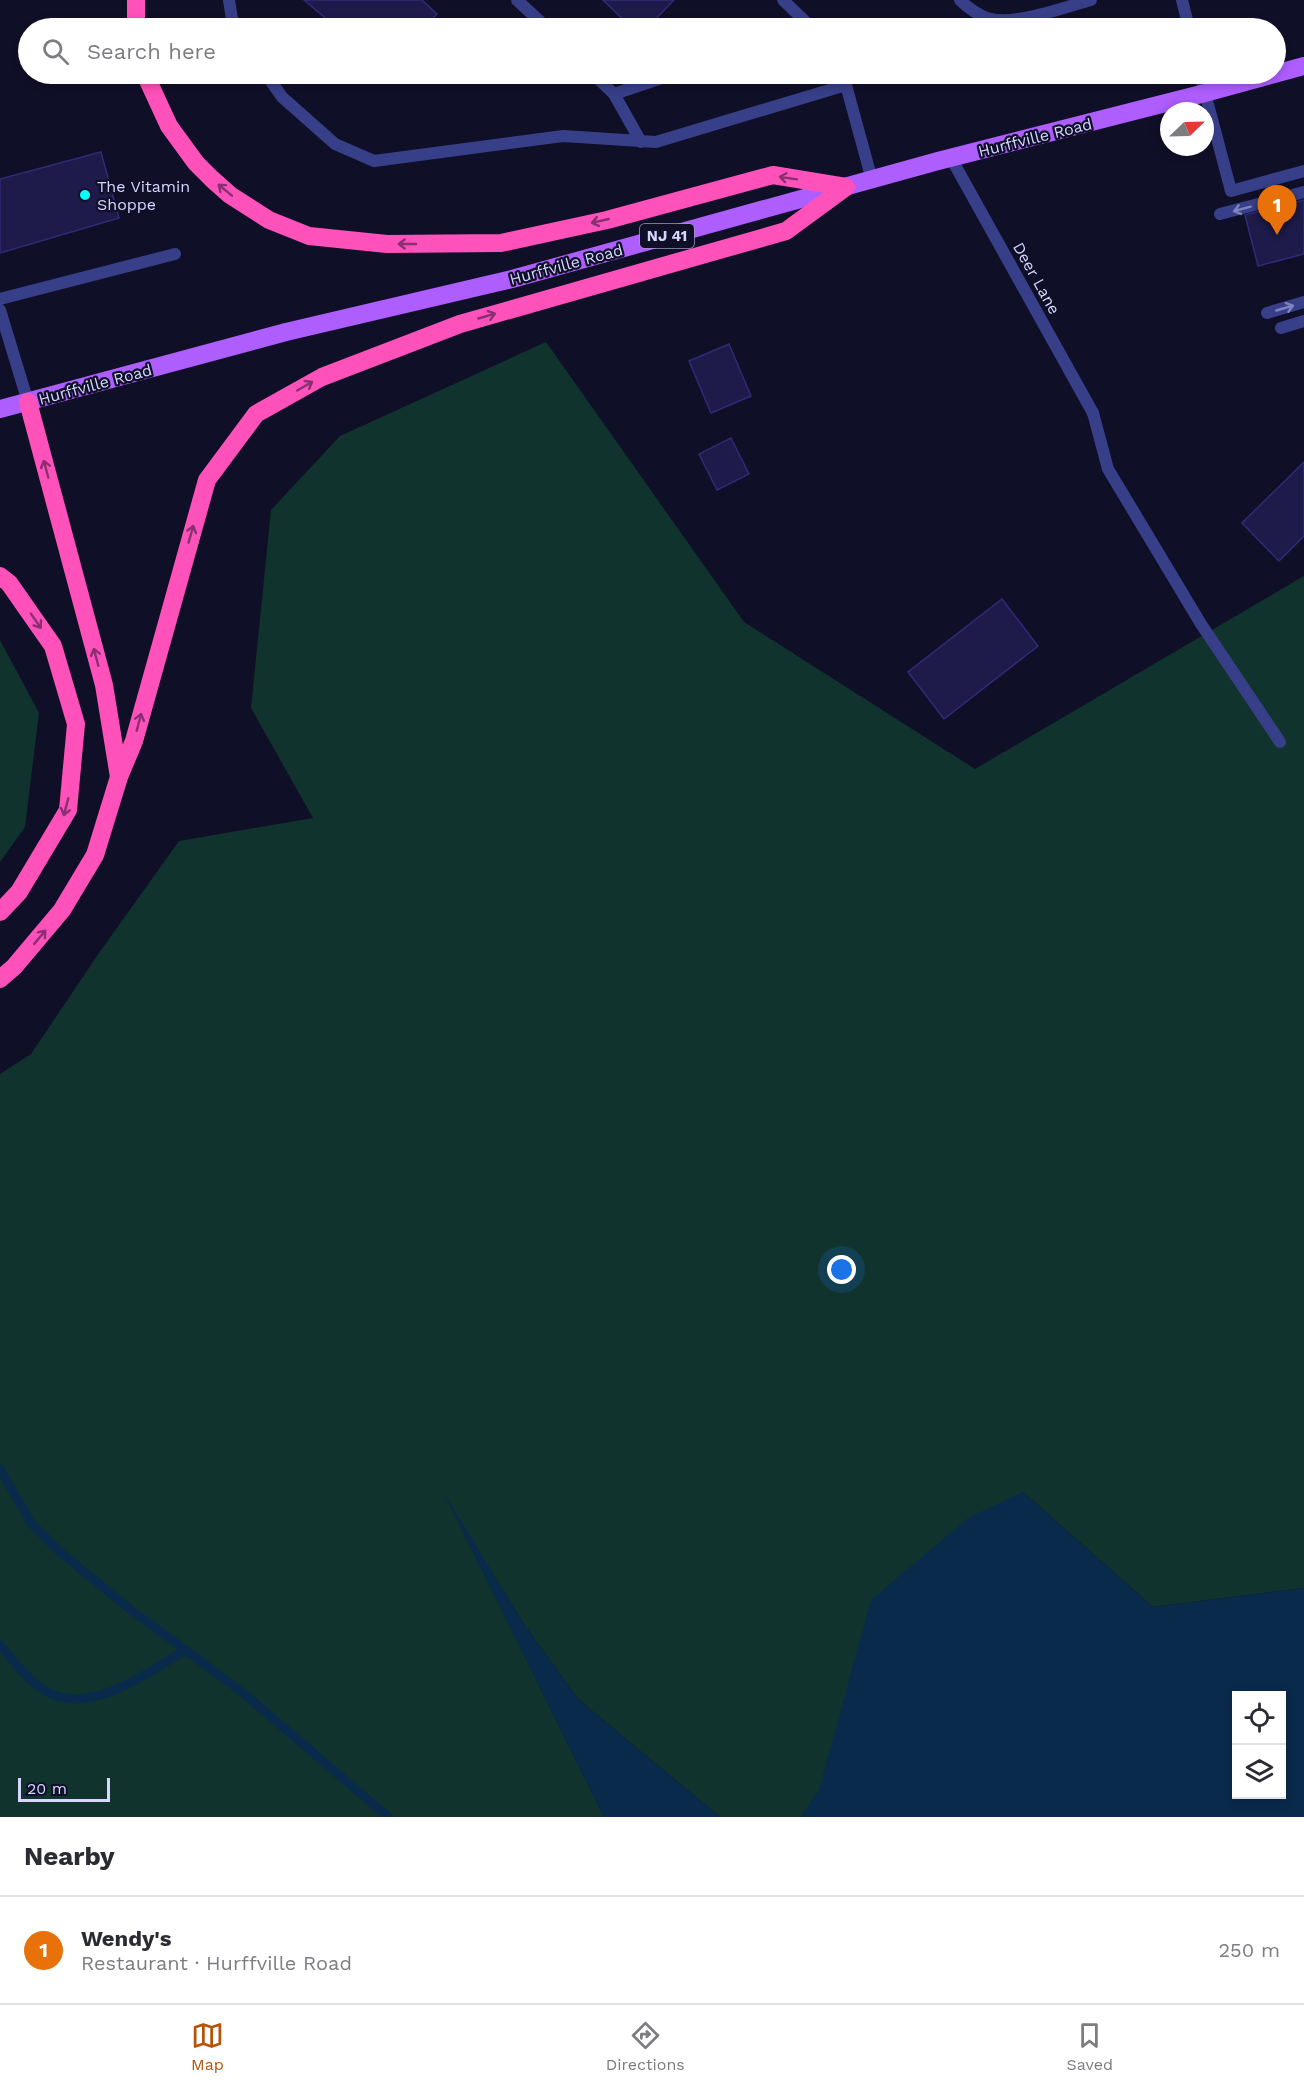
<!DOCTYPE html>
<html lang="en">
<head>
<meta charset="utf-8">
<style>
	body { margin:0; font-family:"Work Sans",sans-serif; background:#f2f2f3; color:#2b2b33 }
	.controls { position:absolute; right:18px; bottom:18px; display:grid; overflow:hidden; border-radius:0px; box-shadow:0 3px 9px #0003 }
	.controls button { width:54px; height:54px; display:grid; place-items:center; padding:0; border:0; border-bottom:2px solid #e1e1e2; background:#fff; color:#2b2b33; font:30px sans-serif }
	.compass { position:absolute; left:1160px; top:102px; width:54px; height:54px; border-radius:50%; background:#fff; box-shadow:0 3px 9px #0003; rotate:67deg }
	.scale { position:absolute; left:18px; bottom:15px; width:92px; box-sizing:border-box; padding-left:6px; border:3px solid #d6d6ff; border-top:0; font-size:16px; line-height:21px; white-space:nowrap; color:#d6d6ff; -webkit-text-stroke:4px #100f28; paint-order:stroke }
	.you { position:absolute; left:842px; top:1270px; width:21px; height:21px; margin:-15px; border:4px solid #fff; border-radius:50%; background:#1a73e8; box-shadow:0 0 0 9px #1a73e833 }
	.badge { display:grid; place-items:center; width:39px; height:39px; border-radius:50%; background:#b45309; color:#fff; font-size:20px; font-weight:700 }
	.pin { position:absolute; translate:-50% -50px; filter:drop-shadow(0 2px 3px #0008) }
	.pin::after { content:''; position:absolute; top:32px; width:21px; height:18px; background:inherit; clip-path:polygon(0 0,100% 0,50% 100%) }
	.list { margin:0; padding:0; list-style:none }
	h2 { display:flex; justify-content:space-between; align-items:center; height:78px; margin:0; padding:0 24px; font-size:26px }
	h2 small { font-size:20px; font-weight:400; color:#7c7c81 }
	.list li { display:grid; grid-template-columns:39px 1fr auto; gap:18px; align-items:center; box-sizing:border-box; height:108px; padding:0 24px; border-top:2px solid #e1e1e2 }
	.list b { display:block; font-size:22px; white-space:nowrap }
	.list p { margin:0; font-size:20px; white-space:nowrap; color:#7c7c81 }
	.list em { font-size:20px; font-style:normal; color:#7c7c81 }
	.icon { flex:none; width:33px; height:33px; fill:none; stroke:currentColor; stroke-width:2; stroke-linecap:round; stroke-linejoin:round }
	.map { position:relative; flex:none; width:1304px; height:1817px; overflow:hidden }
	.search { position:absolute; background:#fff; box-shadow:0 3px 9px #0003; left:18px; right:18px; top:18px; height:66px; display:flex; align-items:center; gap:15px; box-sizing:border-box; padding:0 21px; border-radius:33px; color:#7c7c81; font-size:22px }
	.sheet { height:186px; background:#fff }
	nav { display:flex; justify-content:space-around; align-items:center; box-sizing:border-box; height:84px; border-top:2px solid #e1e1e2; background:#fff; font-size:16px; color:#7c7c81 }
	nav a { display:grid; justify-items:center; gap:3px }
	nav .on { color:#b45309 }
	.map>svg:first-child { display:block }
</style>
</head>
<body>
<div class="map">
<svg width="1304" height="1817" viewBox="0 0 1304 1817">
	<rect width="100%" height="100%" fill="#100f28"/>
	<path fill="#11332d" d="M546 342 744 622 975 769 1304 576V1588L1153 1607 1023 1492 801 1817H720L579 1700 525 1626 448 1501 604 1817H0V1074L31 1054 99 953 179 841 313 818 251 708 271 510 340 436Z
		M0 640 39 713 25 827 0 862Z"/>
	<path fill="#0a2a4c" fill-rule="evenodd" d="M443 1492 525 1626 579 1700 720 1817H604Z
		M1023 1492 1153 1607 1304 1588V1817H801L819 1790 871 1600 968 1518ZM1236 1696H1282V1794H1236Z"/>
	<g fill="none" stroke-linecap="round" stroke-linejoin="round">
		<path stroke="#0a2a4c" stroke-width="9" d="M0 1469 31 1523 60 1552 131 1610 242 1692 388 1817
			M0 1645C15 1662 29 1683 49 1693 93 1715 150 1671 186 1650"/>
	</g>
	<path fill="#1e1a4a" stroke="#302b77" stroke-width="1.5" d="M304 0H422L437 14 425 28H337Z
		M603 0H674L647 28H632Z
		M101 152 119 218 0 253V179Z
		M1304 200V254L1258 266 1245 215Z
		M729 344 751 396 711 413 689 361Z
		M731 438 749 474 717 490 699 454Z
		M1304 462V536L1279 561 1242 523Z
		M1002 599 1038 646 944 719 908 672Z"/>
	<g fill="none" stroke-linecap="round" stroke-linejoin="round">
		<path stroke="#383f89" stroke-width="12" d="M229 0 232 19 238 28
			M517 0 547 28
			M783 0 812 28
			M960 0C967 7 977 14 987 18 1012 27 1065 7 1091 0
			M1182 0 1189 28
			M795 28 806 23
			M266 74 282 97 335 144 374 161 563 136 656 142 846 85
			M593 74 614 94
			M843 74 872 180
			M1200 74 1231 191 1304 171
			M641 142 614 94 674 74
			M1220 214 1304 192
			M0 299 175 254
			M0 310 28 402
			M1267 313 1304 302
			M1281 328 1304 321
			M1093 413 1108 469 1201 624 1280 742"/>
		<path stroke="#383f89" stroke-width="12" d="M951 158 1093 413"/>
		<path stroke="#ae5dff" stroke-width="18" d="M0 409 286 332 512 279 938 161 1205 93 1304 66"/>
		<path stroke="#ff51ba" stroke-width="18" d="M136 0V28
			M145 74 169 126 196 163 212 179 230 195 269 220 309 236 387 244 501 243 607 220 773 175 846 187
			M28 402 104 685 119 777
			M0 576 9 583 53 646 76 724 68 810 19 892 0 912
			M0 979 14 967 62 910 95 855 119 777 134 741 207 480 256 414 322 377 460 324 786 231 846 187"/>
	</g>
	<defs><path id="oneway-shaft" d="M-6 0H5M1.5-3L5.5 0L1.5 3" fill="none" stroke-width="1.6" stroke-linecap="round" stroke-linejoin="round" transform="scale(1.5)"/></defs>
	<g stroke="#883071">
		<use href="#oneway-shaft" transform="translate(788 178) rotate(-171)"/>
		<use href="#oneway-shaft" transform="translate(225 190) rotate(-141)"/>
		<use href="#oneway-shaft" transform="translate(600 221) rotate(167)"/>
		<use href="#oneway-shaft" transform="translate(407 244) rotate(180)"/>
		<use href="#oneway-shaft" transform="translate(487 316) rotate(-16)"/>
		<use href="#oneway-shaft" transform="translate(305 386) rotate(-30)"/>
		<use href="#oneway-shaft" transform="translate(46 469) rotate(-105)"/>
		<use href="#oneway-shaft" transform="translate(191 534) rotate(-74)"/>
		<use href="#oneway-shaft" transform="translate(36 621) rotate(55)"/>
		<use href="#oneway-shaft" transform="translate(96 657) rotate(-105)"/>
		<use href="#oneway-shaft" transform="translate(139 722) rotate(-75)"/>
		<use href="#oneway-shaft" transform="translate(66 807) rotate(105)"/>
		<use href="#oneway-shaft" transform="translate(40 937) rotate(-50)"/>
	</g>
	<g stroke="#7f83be">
		<use href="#oneway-shaft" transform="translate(1242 209) rotate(165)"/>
		<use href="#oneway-shaft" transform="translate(1285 308) rotate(-16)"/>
	</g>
	<circle fill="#02fff8" stroke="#100f28" stroke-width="2" cx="85" cy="195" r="6"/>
	<g text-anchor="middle" stroke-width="4.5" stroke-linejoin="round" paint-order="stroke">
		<rect fill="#100f28" stroke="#9b9abe" stroke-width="1.5" x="640" y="224" width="54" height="24" rx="4.5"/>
		<g font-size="15" font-weight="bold" fill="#d6d6ff">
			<text x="667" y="241">NJ 41</text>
		</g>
		<g font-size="16" fill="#d6d6ff" stroke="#100f28">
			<text transform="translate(1035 137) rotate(-14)" y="6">Hurffville Road</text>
			<text transform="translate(566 264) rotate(-15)" y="6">Hurffville Road</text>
			<text transform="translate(1037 278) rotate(61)" y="6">Deer Lane</text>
			<text transform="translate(95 384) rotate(-15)" y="6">Hurffville Road</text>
		</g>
		<g font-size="16" fill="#d6d6ff" stroke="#100f28" text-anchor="start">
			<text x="97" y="192">The Vitamin<tspan x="97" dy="18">Shoppe</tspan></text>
		</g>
	</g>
</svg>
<div class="controls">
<button><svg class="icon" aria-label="locate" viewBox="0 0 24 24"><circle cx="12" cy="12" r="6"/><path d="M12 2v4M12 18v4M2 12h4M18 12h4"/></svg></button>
<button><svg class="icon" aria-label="layers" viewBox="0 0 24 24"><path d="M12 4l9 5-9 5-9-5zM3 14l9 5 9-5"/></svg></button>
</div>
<svg class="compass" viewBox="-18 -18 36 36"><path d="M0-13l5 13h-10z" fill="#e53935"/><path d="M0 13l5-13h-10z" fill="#7c7c81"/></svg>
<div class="scale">20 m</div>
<div class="you"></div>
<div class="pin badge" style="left:1277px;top:235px;background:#e8710a">1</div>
<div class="search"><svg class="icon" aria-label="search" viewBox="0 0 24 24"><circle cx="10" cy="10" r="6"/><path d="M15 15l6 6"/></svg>Search here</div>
</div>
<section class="sheet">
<h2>Nearby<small></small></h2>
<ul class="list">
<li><span class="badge" style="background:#e8710a">1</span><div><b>Wendy's</b><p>Restaurant · Hurffville Road</p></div><em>250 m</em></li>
</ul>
</section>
<nav>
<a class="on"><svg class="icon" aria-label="map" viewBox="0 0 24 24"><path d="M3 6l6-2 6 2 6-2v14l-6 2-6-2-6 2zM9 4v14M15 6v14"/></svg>Map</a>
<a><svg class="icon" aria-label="directions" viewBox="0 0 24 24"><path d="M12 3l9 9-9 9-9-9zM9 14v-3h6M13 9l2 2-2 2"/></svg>Directions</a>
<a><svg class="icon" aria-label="saved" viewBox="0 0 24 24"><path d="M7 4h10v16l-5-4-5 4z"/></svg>Saved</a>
</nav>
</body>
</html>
